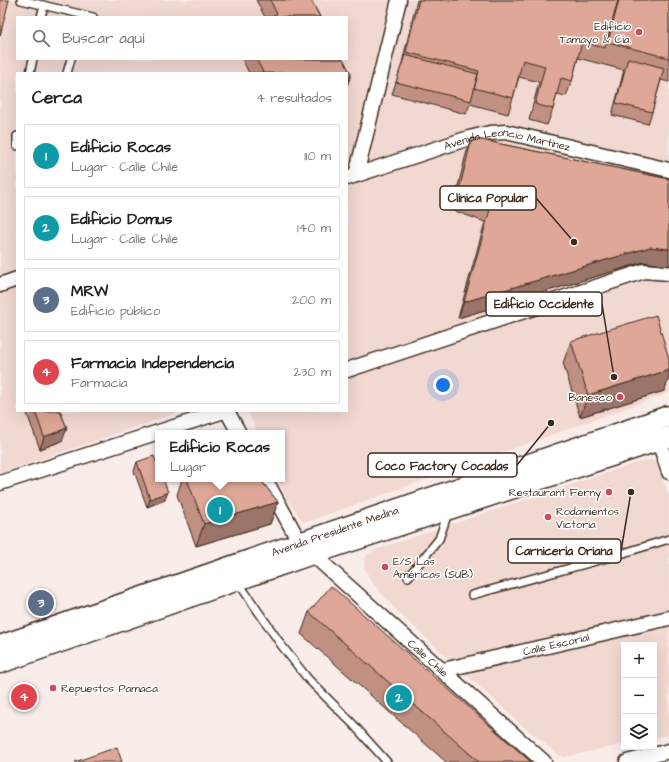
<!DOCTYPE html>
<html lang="es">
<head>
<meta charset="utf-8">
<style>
	body { margin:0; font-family:"Architects Daughter",sans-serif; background:#f6f6f6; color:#222 }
	.controls { position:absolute; right:12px; bottom:12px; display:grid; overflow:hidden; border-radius:0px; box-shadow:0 4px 16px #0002 }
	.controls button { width:36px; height:36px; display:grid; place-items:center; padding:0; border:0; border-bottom:1px solid #e0e0e0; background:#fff; color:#222; font:20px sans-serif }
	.you { position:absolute; left:443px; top:385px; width:14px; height:14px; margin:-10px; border:3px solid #fff; border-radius:50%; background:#1a73e8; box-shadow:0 0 0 6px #1a73e833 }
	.badge { display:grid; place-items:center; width:26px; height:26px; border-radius:50%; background:#d1495b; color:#fff; font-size:13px; font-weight:700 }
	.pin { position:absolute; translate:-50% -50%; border:2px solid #fff; box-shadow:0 1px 4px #0006 }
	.popup { position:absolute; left:155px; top:430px; width:130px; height:52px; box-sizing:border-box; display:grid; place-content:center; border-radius:0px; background:#fff; filter:drop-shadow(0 1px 3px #0005); font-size:13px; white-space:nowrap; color:#767676 }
	.popup b { font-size:15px; color:#222 }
	.popup::after { content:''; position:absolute; left:50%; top:100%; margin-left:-8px; border:8px solid transparent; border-top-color:#fff }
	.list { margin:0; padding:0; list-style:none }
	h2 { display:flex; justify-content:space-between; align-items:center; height:52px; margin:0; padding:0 16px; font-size:17px }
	h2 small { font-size:13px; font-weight:400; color:#767676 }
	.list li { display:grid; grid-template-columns:26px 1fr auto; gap:12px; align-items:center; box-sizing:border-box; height:64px; margin:0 8px 8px; padding:0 8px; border:1px solid #e0e0e0; border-radius:0px }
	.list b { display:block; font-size:15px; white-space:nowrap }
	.list p { margin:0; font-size:13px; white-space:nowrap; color:#767676 }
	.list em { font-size:13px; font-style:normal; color:#767676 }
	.icon { flex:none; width:22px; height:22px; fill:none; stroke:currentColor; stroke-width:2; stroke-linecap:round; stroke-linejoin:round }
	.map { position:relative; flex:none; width:669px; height:762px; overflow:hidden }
	.search { position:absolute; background:#fff; box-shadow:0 4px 16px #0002; left:16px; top:16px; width:332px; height:44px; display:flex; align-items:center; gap:10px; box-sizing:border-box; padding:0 14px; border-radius:0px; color:#767676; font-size:15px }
	.panel { position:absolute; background:#fff; box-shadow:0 4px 16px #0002; left:16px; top:72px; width:332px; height:340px; border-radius:0px }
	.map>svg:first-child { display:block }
</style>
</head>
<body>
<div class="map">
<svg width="669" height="762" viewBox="0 0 669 762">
	<rect width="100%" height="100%" fill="#f9edea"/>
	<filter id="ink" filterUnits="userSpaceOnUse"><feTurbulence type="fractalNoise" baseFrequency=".025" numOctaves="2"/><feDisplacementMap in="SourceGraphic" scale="8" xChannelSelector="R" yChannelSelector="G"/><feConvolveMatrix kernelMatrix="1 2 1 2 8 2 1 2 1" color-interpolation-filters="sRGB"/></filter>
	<g filter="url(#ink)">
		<path fill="#f1d8d1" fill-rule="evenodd" d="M0 0H669V393L312 520 303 522 287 499 278 479H282V433H257L248 411H347V73H17V411H183L0 473ZM17 17H347V59H17Z
			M645 460H652L657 465 669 495V735L654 738V645H624V744L565 757 559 755 517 721 398 612 371 581 364 567 365 560 368 554 375 550Z"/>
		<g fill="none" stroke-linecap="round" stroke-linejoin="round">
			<g stroke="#3b2a1e" stroke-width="10">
				<path id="lane" d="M21 0 93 17
					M41 17 44 5
					M30 73 33 59
					M67 73 71 59
					M17 136V146
					M408 577 439 539 448 513
					M238 582 282 646 308 679 352 723 387 762
					M472 595 614 556 669 539"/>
			</g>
			<g stroke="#3b2a1e" stroke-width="17">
				<g id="street">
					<path d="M356 175 399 0"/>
					<path id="s1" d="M347 178 469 138 490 133 506 132 669 170"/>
					<path d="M0 285 17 279"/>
					<path d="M347 370 644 271 669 273"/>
					<path d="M227 411 239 433"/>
					<path d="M656 432 669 472"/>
					<path id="s2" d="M265 479 300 543 544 762"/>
					<path d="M0 483 224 411"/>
					<path id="s3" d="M443 670 669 618"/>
					<path d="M627 762 669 751"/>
				</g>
			</g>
			<g stroke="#3b2a1e" stroke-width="23">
				<g id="secondary">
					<path id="s4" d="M0 646 669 416"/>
					<path d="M0 663 312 554 669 437"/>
				</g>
			</g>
			<use href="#lane" stroke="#fff" stroke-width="7"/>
			<use href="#street" stroke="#fff" stroke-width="14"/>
			<use href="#secondary" stroke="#fff" stroke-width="20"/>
		</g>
		<path fill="#c09082" stroke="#3b2a1e" d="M256 0H311L320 17H265Z
			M417 0H669V82L661 80 652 112 648 124 612 115 624 70 578 58 572 81 566 96 557 94 553 109 547 125 529 120 539 82 519 77 513 98 508 114 470 104 466 114 392 94 401 67Z
			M242 59H343L351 74 347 86V73H249Z
			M472 138 669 179V266L644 262 458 318 485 222 452 210 466 154Z
			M571 341 669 359V378L664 391 580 417 563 363Z
			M26 411H60L67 428 62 441 40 449Z
			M137 462 165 500 147 507 134 471Z
			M182 479H260L278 502 270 524 196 546 177 495Z
			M309 612 531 762H446L301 634Z"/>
		<path fill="#9c756a" stroke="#3b2a1e" d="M351 74 347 86V76Z
			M650 247 669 249V266L644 262 458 318 464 302Z
			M669 370V378L664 391 580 417 588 395Z
			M67 428 62 441 40 449 44 437Z
			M168 492 165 500 147 507 150 499Z
			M278 502 270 524 196 546 204 524Z"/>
		<path fill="#dfa797" stroke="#3b2a1e" d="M0 0H9L0 36Z
			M270 0H311L320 17H271L277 14Z
			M419 0H618L605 48 582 42 572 81 561 78 553 109 535 104 545 66 523 60 513 98 474 88 479 71 406 52Z
			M619 0H669V58L608 42Z
			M405 55 478 74 471 101 396 82Z
			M628 58 664 68 652 112 616 103Z
			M256 59H343L351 74 347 76V73H262L263 72Z
			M472 138 669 179V249L650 247 464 302 491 206 458 194Z
			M656 315 669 359V370L588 395 571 341Z
			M35 411H60L67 428 44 437Z
			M154 456 158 466V479H163L168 492 150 499 137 462Z
			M187 479H260L278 502 204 524Z
			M331 586 531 762H479L309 612Z
			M117 747 122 762H75Z"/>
	</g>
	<g fill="#d1495b" stroke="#fff" stroke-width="1.5">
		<circle cx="639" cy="32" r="4"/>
		<circle cx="620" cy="397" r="4"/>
		<circle cx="609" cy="492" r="4"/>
		<circle cx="548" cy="517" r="4"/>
		<circle cx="385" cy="567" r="4"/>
		<circle cx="53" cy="688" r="4"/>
	</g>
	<g text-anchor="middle" stroke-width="3" stroke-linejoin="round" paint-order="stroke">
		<g font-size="11" fill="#3b2a1e" stroke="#fff" text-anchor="end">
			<text x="631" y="30">Edificio<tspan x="631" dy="13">Tamayo &amp; Cia.</tspan></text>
			<text x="612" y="401">Banesco</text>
			<text x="601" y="496">Restaurant Ferny</text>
			<text x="556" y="515" text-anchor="start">Rodamientos<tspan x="556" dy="13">Victoria</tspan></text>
			<text x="393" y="565" text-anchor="start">E/S Las<tspan x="393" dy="13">Américas (SUB)</tspan></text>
			<text x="61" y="692" text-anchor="start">Repuestos Pamaca</text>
		</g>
		<g font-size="11" fill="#3b2a1e" stroke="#fff">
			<text dy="4" stroke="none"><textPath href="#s1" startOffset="167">Avenida Leoncio Martínez</textPath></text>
			<text dy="4" stroke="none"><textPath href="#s4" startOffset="354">Avenida Presidente Medina</textPath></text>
			<text dy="4" stroke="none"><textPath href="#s3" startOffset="116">Calle Escorial</textPath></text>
			<text dy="4" stroke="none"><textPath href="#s2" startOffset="245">Calle Chile</textPath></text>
		</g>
	</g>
	<path fill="none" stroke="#3b2a1e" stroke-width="1.5" d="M574 242L536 198M614 377L602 304M551 423L517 465M631 492L621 551"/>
	<g fill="#3b2a1e" stroke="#fff" stroke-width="1.5">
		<circle cx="574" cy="242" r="4"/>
		<circle cx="614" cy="377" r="4"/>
		<circle cx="551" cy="423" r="4"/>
		<circle cx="631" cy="492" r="4"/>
	</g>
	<g fill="#fff" stroke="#3b2a1e" stroke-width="1.5">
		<rect x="440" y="186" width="96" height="24" rx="4"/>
		<rect x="486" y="292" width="116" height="24" rx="4"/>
		<rect x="368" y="453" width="149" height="24" rx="4"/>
		<rect x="508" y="539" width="113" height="24" rx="4"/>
	</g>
	<g font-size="12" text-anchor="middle" font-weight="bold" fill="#3b2a1e">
		<text x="488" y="202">Clínica Popular</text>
		<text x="544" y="308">Edificio Occidente</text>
		<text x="442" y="470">Coco Factory Cocadas</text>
		<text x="564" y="555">Carnicería Oriana</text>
	</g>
</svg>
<div class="controls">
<button>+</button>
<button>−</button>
<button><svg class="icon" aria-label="layers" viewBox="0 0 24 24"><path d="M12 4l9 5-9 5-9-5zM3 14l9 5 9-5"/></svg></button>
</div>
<div class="you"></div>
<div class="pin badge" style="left:220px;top:510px;background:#0f9aa8">1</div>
<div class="popup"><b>Edificio Rocas</b>Lugar</div>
<div class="pin badge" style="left:399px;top:698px;background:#0f9aa8">2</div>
<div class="pin badge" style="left:41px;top:603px;background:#5c6f8a">3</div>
<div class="pin badge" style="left:24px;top:697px;background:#e0444e">4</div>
<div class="search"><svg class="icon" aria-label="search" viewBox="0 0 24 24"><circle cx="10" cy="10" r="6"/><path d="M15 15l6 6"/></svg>Buscar aquí</div>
<section class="panel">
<h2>Cerca<small>4 resultados</small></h2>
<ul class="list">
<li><span class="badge" style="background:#0f9aa8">1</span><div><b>Edificio Rocas</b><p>Lugar · Calle Chile</p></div><em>110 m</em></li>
<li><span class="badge" style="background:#0f9aa8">2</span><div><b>Edificio Domus</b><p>Lugar · Calle Chile</p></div><em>140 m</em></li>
<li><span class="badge" style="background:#5c6f8a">3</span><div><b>MRW</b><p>Edificio público</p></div><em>200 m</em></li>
<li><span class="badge" style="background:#e0444e">4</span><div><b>Farmacia Independencia</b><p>Farmacia</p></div><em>230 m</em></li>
</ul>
</section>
</div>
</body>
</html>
